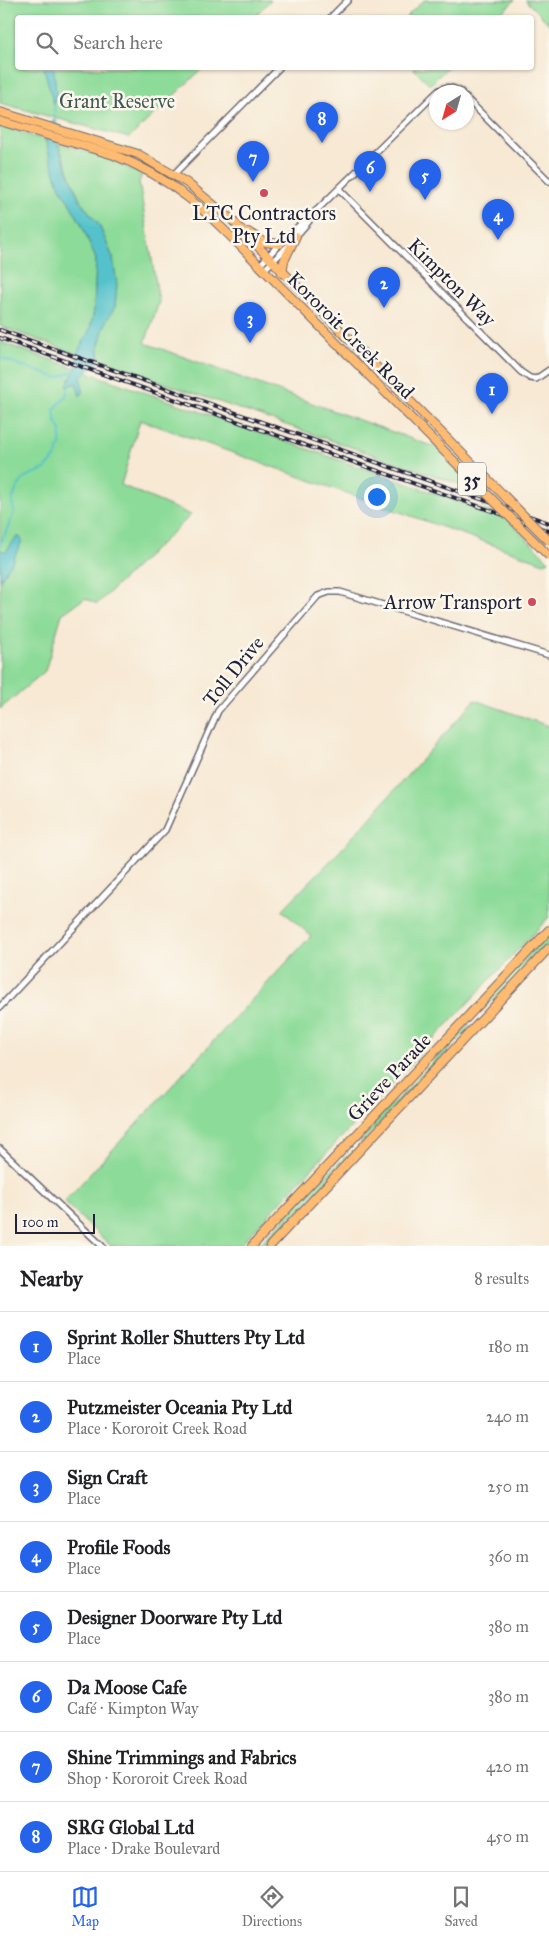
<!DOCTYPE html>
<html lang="en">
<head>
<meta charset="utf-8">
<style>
	body { margin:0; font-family:"IM FELL Great Primer",serif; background:#f2f2f2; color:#202124 }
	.compass { position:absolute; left:429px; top:85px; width:45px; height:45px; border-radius:50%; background:#fff; box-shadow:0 1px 4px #0004; rotate:217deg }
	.scale { position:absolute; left:15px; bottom:12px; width:80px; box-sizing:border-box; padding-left:5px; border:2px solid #22223b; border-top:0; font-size:14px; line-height:18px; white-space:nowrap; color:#22223b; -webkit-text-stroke:4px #fbf7ec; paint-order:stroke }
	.you { position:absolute; left:376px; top:496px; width:18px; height:18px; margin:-12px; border:4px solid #fff; border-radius:50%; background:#1a73e8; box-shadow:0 0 0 8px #1a73e833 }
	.badge { display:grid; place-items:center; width:32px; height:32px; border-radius:50%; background:#2563eb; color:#fff; font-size:16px; font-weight:700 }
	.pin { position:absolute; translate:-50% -41px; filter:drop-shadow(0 1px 2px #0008) }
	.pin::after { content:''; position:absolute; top:26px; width:18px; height:15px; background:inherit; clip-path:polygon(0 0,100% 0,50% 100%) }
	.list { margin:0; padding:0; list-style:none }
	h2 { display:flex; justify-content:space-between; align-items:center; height:65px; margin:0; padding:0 20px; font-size:21px }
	h2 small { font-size:16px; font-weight:400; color:#757577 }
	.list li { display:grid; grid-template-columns:32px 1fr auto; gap:15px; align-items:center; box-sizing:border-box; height:70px; padding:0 20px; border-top:1px solid #e0e0e0 }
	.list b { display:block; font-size:19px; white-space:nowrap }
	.list p { margin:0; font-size:16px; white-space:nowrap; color:#757577 }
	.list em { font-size:16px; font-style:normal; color:#757577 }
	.icon { flex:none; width:28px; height:28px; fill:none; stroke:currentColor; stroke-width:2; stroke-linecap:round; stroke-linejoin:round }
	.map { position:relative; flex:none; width:549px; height:1246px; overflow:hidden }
	.search { position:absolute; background:#fff; box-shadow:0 1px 4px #0004; left:15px; right:15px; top:15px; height:55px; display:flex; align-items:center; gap:12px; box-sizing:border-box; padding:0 18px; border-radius:5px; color:#757577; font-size:19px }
	.sheet { height:625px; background:#fff }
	nav { display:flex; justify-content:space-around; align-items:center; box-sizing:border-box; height:70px; border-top:1px solid #e0e0e0; background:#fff; font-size:14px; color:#757577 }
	nav a { display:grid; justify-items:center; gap:2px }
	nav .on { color:#2563eb }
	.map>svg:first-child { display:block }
</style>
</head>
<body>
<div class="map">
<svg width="549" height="1246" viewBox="0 0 549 1246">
	<rect width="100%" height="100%" fill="#fbf7ec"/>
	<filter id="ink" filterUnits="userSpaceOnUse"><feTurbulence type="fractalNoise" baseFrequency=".02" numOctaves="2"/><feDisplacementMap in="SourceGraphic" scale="10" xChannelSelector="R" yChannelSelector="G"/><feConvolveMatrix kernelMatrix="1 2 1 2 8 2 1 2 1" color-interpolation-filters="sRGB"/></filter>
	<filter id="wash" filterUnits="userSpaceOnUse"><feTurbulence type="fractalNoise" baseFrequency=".0096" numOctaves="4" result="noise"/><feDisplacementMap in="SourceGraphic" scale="20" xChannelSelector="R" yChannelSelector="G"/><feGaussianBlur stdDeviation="1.12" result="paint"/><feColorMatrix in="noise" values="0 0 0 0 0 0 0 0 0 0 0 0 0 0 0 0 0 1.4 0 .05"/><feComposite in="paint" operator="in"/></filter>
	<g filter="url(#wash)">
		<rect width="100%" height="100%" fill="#f7e9d4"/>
		<path fill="#8ddb99" stroke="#587e6a" d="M0 0H271L254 17 18 18V68H203L129 138 0 103Z
			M424 0H515L497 17H406Z
			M525 0H549V24Z
			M413 68H447L430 85Z
			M0 126 45 140 59 185 81 223 96 259 94 311 90 330 77 354 0 326Z
			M58 143 103 157 142 175 139 182 159 302 145 343 437 448 481 492 477 493 456 483 99 361V344L106 321 115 306 113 258 99 225 80 201Z
			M0 342 506 518 549 561 544 563 140 420 121 485 191 515 97 604 85 598 62 614 45 671 0 709Z
			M475 700 549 726V917L239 1246H111L64 1202 311 936 282 910 339 852Z
			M549 933V944L482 1011 481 1009 485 1002Z
			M472 1025 360 1144 362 1133 408 1089 457 1035 467 1026Z
			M354 1152 267 1246H258L343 1158Z"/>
		<path fill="#55c2cb" stroke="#3c7283" d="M44 68H54L56 93 54 106Z
			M52 121H56L57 123 58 145 80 201 99 225 113 258 117 285 115 307 106 321 99 344V361L81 377 83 393 80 396 76 383 66 387 76 368 77 353 90 329 94 311 96 259 81 223 59 185 50 158 45 137Z
			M17 537H20L22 541 11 564 0 580V549L5 552Z"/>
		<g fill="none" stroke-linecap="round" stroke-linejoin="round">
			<path stroke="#55c2cb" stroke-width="2" d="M54 105 55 122
				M0 358 57 378 76 370
				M0 545 14 513 12 501 17 488 25 477 45 469 56 456 60 445 61 430 56 422 54 410 66 396 69 386"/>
		</g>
	</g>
	<g filter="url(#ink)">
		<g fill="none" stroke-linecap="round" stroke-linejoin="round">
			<g stroke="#6d6871" stroke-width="8">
				<path id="street" d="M330 18 348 0
					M437 92C445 85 452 87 461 92
					M466 98 549 181
					M174 174 279 68
					M339 189 521 372 530 378 536 379 549 370
					M295 237 309 221
					M260 265 284 239 317 210 436 93
					M264 270 290 244
					M0 1007 165 830 218 711 318 596 329 592H340L549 655
					M0 1149 102 1246"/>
			</g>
			<g stroke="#6d6871" stroke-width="10">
				<path id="primary" d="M0 112 138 154 187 183 232 220 402 393
					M0 121 114 155C187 184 220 227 274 280 314 320 354 361 394 401
					M248 232 264 242 280 244
					M282 273 284 261 296 236
					M252 1246 549 930
					M270 1246 549 948"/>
			</g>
			<use href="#street" stroke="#fff" stroke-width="5"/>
			<use href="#primary" stroke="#ffbb71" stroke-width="8"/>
			<g stroke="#22223b" stroke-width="4">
				<path id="rail" d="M0 330 549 523
					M0 338 549 531"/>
			</g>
			<use href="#rail" stroke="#fbf7ec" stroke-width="2" stroke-dasharray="5.5" stroke-linecap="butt"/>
			<g stroke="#6d6871" stroke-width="10" stroke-linecap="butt">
				<path id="primary-bridge" d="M402 393 549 541
					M394 401 549 556"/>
			</g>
			<use href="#primary-bridge" stroke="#ffbb71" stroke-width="8"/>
		</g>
	</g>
	<g fill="#d1495b" stroke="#fbf7ec" stroke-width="2">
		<circle cx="264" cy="193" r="5"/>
		<circle cx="532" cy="602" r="5"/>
	</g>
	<g text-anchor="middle" stroke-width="5" stroke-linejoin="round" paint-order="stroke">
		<rect fill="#fbf7ec" stroke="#636270" stroke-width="1" x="458" y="462.5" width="28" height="33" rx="4"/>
		<g font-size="19" font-weight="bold" fill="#22223b">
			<text x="472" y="486">35</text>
		</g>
		<g font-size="20" fill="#425a57" stroke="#fbf7ec">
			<text x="117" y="108">Grant Reserve</text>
		</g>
		<g font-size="20" fill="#22223b" stroke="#fbf7ec">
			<text x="264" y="220">LTC Contractors<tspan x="264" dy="23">Pty Ltd</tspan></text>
			<text x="522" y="609" text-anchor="end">Arrow Transport</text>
		</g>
		<g font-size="20" fill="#22223b" stroke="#fbf7ec">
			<text transform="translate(452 282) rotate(45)" y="7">Kimpton Way</text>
			<text transform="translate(351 335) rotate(45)" y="7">Kororoit Creek Road</text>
			<text transform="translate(233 671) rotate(-51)" y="7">Toll Drive</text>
			<text transform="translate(389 1077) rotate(-47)" y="7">Grieve Parade</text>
		</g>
	</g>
</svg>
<svg class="compass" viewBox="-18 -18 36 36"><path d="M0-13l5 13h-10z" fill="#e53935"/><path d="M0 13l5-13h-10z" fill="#757577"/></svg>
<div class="scale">100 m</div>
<div class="you"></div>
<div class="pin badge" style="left:492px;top:414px">1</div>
<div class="pin badge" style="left:384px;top:308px">2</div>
<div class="pin badge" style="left:250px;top:343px">3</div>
<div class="pin badge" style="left:498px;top:240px">4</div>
<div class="pin badge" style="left:425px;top:200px">5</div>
<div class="pin badge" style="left:370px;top:192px">6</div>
<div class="pin badge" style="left:253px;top:182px">7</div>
<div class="pin badge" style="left:322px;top:143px">8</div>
<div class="search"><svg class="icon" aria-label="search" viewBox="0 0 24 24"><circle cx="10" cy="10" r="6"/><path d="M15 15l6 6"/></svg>Search here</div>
</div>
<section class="sheet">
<h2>Nearby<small>8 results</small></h2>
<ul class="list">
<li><span class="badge">1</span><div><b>Sprint Roller Shutters Pty Ltd</b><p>Place</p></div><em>180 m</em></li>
<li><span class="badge">2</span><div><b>Putzmeister Oceania Pty Ltd</b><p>Place · Kororoit Creek Road</p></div><em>240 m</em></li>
<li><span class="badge">3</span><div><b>Sign Craft</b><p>Place</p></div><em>250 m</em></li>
<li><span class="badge">4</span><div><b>Profile Foods</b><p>Place</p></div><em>360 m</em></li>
<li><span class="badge">5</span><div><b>Designer Doorware Pty Ltd</b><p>Place</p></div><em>380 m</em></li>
<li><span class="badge">6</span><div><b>Da Moose Cafe</b><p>Café · Kimpton Way</p></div><em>380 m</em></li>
<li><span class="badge">7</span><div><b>Shine Trimmings and Fabrics</b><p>Shop · Kororoit Creek Road</p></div><em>420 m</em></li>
<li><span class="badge">8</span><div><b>SRG Global Ltd</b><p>Place · Drake Boulevard</p></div><em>450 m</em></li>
</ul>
</section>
<nav>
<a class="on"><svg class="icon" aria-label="map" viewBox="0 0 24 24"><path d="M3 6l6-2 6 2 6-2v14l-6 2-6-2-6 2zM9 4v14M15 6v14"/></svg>Map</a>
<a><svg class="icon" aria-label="directions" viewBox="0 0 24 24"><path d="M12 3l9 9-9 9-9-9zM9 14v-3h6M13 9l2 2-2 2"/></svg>Directions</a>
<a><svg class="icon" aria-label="saved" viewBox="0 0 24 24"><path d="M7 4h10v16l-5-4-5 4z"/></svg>Saved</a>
</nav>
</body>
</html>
